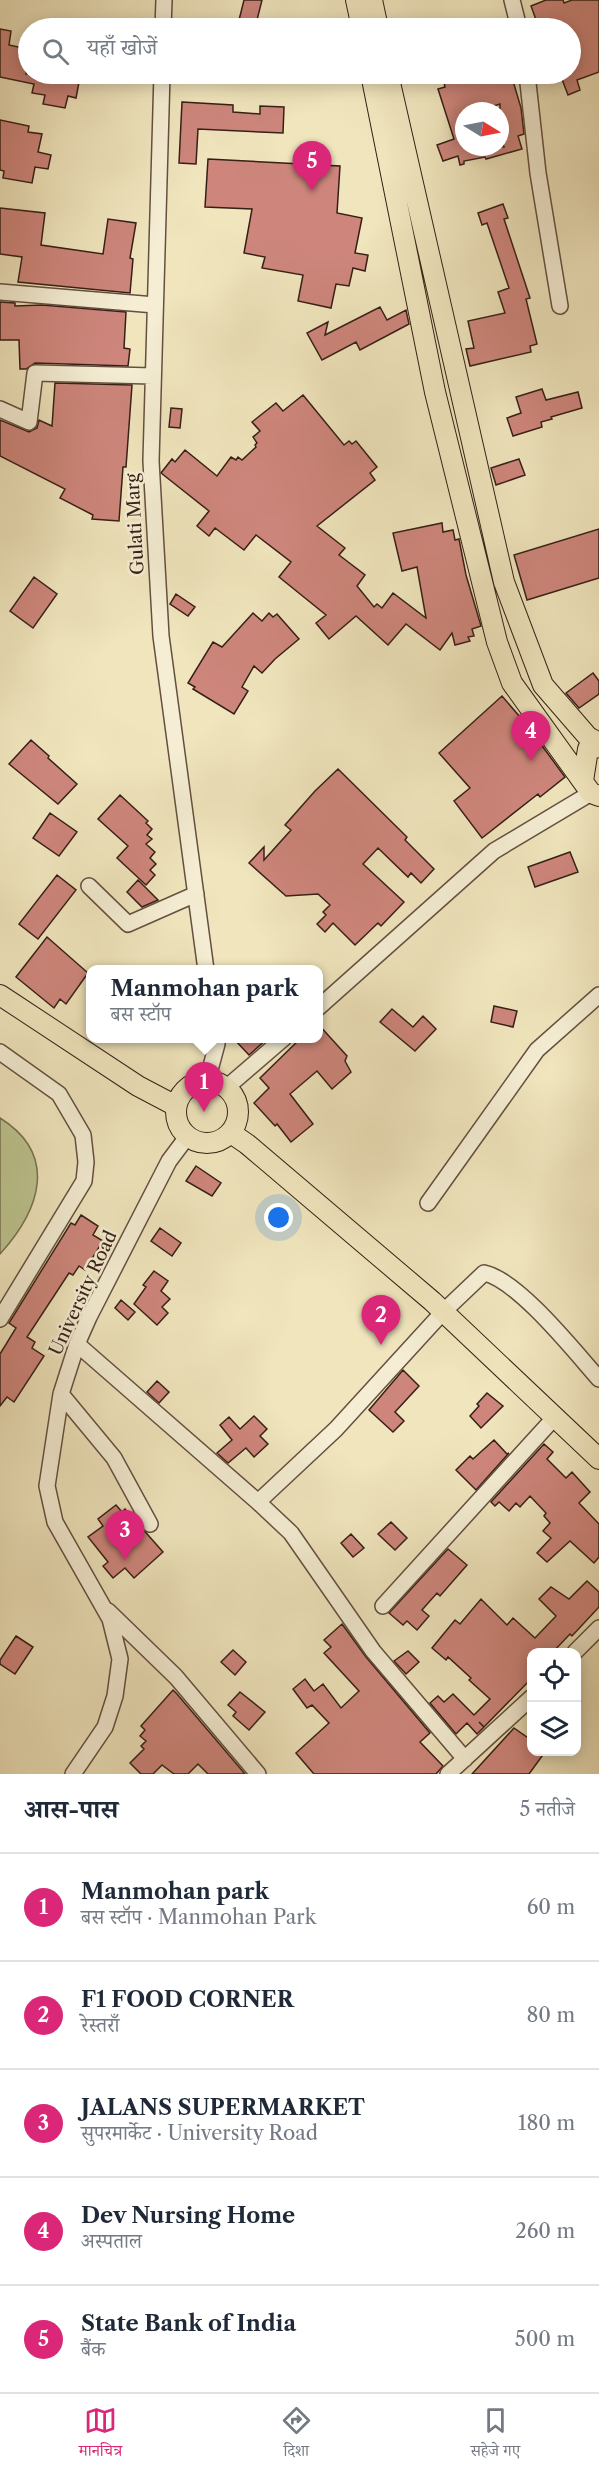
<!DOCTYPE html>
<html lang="hi">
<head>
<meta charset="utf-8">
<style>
	body { margin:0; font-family:"Libre Caslon Text","Noto Serif Devanagari",serif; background:#f6f6f7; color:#1f2937 }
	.controls { position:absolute; right:18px; bottom:18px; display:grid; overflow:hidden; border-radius:12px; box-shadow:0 3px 15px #0003 }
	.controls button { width:54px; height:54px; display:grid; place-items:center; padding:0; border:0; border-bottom:2px solid #e0e1e3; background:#fff; color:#1f2937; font:30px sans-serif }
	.compass { position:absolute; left:455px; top:102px; width:54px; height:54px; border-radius:50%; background:#fff; box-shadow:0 3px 15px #0003; rotate:100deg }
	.you { position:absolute; left:279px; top:1218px; width:21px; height:21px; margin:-15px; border:4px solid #fff; border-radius:50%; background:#1a73e8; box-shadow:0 0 0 9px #1a73e833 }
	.badge { display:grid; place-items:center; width:39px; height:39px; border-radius:50%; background:#db2777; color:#fff; font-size:20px; font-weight:700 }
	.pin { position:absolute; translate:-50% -50px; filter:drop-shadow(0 2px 3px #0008) }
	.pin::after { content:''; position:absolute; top:32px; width:21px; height:18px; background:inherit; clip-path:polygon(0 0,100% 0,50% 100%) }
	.popup { position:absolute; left:86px; top:965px; width:237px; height:78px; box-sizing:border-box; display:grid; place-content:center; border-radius:12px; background:#fff; filter:drop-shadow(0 2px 4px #0005); font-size:20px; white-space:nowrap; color:#747a83 }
	.popup b { font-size:22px; color:#1f2937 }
	.popup::after { content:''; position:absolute; left:50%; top:100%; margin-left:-12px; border:12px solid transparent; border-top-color:#fff }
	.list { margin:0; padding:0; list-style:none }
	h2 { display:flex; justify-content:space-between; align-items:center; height:78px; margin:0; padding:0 24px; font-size:26px }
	h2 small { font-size:20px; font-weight:400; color:#747a83 }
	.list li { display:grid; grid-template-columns:39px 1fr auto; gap:18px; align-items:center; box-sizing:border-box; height:108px; padding:0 24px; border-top:2px solid #e0e1e3 }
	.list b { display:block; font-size:22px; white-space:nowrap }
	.list p { margin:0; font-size:20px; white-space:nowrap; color:#747a83 }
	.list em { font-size:20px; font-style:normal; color:#747a83 }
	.icon { flex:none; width:33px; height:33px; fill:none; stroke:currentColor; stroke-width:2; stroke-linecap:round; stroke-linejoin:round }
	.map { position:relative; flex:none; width:599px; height:1774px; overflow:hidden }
	.search { position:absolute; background:#fff; box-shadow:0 3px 15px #0003; left:18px; right:18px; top:18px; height:66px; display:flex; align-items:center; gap:15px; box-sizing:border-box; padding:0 21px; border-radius:33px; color:#747a83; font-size:22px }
	.sheet { height:618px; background:#fff }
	nav { display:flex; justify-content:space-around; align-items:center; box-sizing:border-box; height:84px; border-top:2px solid #e0e1e3; background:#fff; font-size:16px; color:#747a83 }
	nav a { display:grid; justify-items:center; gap:3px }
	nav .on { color:#db2777 }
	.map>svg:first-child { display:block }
</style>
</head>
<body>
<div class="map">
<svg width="599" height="1774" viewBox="0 0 599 1774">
	<rect width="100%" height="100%" fill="#f0e5bd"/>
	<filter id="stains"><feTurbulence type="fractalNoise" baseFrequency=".00333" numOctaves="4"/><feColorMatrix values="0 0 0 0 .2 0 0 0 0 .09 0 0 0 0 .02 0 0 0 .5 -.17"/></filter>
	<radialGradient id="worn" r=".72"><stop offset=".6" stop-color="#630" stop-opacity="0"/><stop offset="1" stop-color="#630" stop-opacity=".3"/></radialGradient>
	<path fill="#bcc48f" stroke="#797252" stroke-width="1.5" d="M0 1118C59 1155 40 1210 0 1254Z"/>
	<path fill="#ce867c" stroke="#361f16" stroke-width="1.5" fill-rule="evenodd" d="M244 0H262L255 28 238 24Z
		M546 0H563L564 3 572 0H599V72L577 80 580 90 568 95 560 74H570V28H539L531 6Z
		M0 29 11 31 9 45 23 48 21 63 28 64 26 74H72L80 77 76 98 68 96 65 108 43 104 45 95 32 93 34 84 0 77Z
		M442 74H475L476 78 491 74H511L521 108 524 134 518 136 522 149 486 159 485 157 464 161V164L460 165 458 156 443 161 437 145 454 139 438 89 445 87ZM500 104V133L504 147H464V111H477Z
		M182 102 233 105V112L260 114V106L284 107 283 133 198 129 196 164 179 163Z
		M0 120 29 126 28 132 42 134 38 152 51 155 48 169 35 167 32 183 3 178 4 171 0 170Z
		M208 159 340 166 337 213 362 218 355 253 368 255 365 271 353 268 349 286 336 284 331 308 298 301 303 275 262 268 265 257 244 253 252 209 205 207Z
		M503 204 508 218 504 219 530 298 526 299 537 344 530 346 531 352 470 366 466 349 474 348 468 321 505 313 498 292 509 288 487 223 482 225 478 213Z
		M0 208 45 213 41 245 103 254 108 219 136 223 130 258 133 259 130 293 18 282 22 257 0 254Z
		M0 302 15 303V306L42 305 126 312 124 348 130 349 128 366 35 363 26 369H20L19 340H0Z
		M380 307 387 320 406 310 409 324 360 350 356 342 322 360 307 333 328 322 325 335Z
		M55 383 132 385 126 467H123L119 521 92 519 93 515 60 498 65 489 0 456V420L29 432 37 428 39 420 52 426Z
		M542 389 546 400 578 392 582 408 551 417 552 419 541 422 542 427 513 436 507 418 521 413 516 397Z
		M303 395 344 445 349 441 352 444 356 441 377 467 370 473 375 480 317 526 345 548 339 555 365 575 357 586 374 607 377 604 382 608 393 593 426 618 417 567 402 571 393 533 442 523 443 532 453 530 455 540 459 539 466 575 481 626 472 629 474 636 468 637 470 641 455 645 452 633 440 650 406 624 388 645 356 616 329 639 316 623 326 615 279 577 291 562 256 535 244 550 215 528 209 536 197 526 209 511 161 473 172 459 175 462 185 450 217 476 231 457 236 460 238 457 242 460 256 447 255 445 257 443 253 437 260 431 252 422 276 403 283 411Z
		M171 408 182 409 180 428 169 427Z
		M519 459 525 475 496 485 491 468Z
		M599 529V578L527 600 514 555Z
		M34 577 57 594 33 628 10 611Z
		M176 594 195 607 188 616 170 604Z
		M253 613 262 621 269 613 273 617 277 614 299 639 275 659 262 673 254 666 242 687 248 691 234 714 193 689 195 687 188 683 213 642 222 647Z
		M593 673 599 681V694L579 708 566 693Z
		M502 696 526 724 565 777 540 797 538 794 482 838 454 801 470 788 439 753Z
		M31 740 49 756 48 758 77 784 58 804 9 764Z
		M338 769 407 837 405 840 434 869 421 883 411 873 408 877 378 848 363 864 404 902 381 926 378 923 355 945 333 923 325 932 317 924 326 915 323 912 330 905 318 894 286 896 249 863 264 847V860L291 830 285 825 315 791Z
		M120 795 148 821 146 823 152 829 147 835 152 839 146 844 155 852 150 858 156 864 150 870 155 875 146 885 117 858 128 846 98 819Z
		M50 813 77 832 59 856 33 838Z
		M570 852 578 872 535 887 528 867Z
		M57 875 76 890 38 939 19 924Z
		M138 880 158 900 142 907 127 892Z
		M47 937 88 973 66 1004 60 999 54 1008 16 977Z
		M494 1006 517 1011 513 1027 491 1022Z
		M392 1009 413 1027 423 1016 436 1029 415 1051 380 1022Z
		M318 1024 347 1056 345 1061 351 1072 332 1089 317 1071 290 1094 313 1124 291 1142 277 1124 275 1126 254 1103 269 1088 260 1078 301 1038H318Z
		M233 1038H268L249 1055Z
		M196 1166 221 1183 212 1196 186 1181Z
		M81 1215 98 1226 93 1235 103 1241 85 1270 79 1266 73 1275 69 1273 27 1337 35 1342 32 1348 44 1356 14 1402 7 1397 0 1406V1354L16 1328 9 1323 71 1223 75 1225Z
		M160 1228 181 1243 172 1256 151 1241Z
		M154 1271 168 1281 161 1291 170 1299 162 1307 168 1313 157 1325 134 1304 146 1287 143 1285Z
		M121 1300 135 1312 128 1320 115 1308Z
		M403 1370 419 1386 395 1412 404 1421 393 1432 369 1410Z
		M157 1381 169 1392 159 1403 147 1392Z
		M487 1393 503 1406 481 1428 470 1416 479 1406 477 1404Z
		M254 1416 267 1429 260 1436 268 1444 254 1457 246 1448 228 1463 217 1453 232 1440 220 1425 229 1417 240 1429Z
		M494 1440 507 1454 509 1453 476 1490 456 1470 470 1456 473 1459Z
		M544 1444 553 1452 547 1459 566 1478 572 1472 590 1492 579 1503 599 1524V1557L594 1563 570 1541 547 1562 537 1553 551 1538 543 1531 550 1523 544 1516 546 1513 530 1496 520 1507 516 1503 509 1511 499 1502 495 1506 491 1502Z
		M116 1505 122 1512 125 1509 163 1552 134 1578 125 1568 113 1578 103 1566 108 1562 88 1537 103 1526 98 1519Z
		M391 1522 407 1538 395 1550 378 1534Z
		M351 1534 364 1548 353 1557 341 1543Z
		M448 1549 467 1565 440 1596 437 1593 422 1610 429 1616 417 1630 407 1621 403 1625 389 1613Z
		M587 1581 599 1592V1607L572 1636 570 1634 552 1653H531V1679L484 1727 479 1722 484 1727 477 1734 467 1723 456 1734 430 1703 438 1696 444 1702 453 1694 474 1715 490 1699 469 1680 471 1678 448 1657 446 1660 432 1648 455 1620 460 1624 481 1599 507 1625 513 1618 535 1638 556 1616 539 1599 551 1587 569 1599Z
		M342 1624 366 1657 430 1733 420 1742 443 1766 436 1774H314L296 1753 329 1723 312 1705 307 1708 293 1689 305 1679 314 1691 323 1684 341 1708 359 1691 324 1653 331 1647 324 1640Z
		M16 1636 33 1647 15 1674 0 1664V1660Z
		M233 1650 246 1662 235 1675 221 1662Z
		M408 1651 419 1662 406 1674 394 1661Z
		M173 1690 177 1694 245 1774H208L198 1764 188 1774H174L162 1765 153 1774H141L130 1763 144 1749 141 1746 146 1741 140 1736 145 1730 141 1726Z
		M240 1692 265 1712 249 1730 233 1716 236 1712 228 1705Z
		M514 1728 531 1740V1752H545L529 1774H472Z"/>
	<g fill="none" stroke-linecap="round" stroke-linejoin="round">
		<g stroke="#645040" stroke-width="18">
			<path id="minor" d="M512 0 519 28
				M163 28 164 0
				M162 74 151 461 161 636 206 970
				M527 74 538 173 560 306
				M0 292 155 305
				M0 409 29 422 35 373 153 376
				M89 886 128 924 196 894
				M318 1008 494 851 591 793
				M0 1052 59 1094 83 1135 86 1162 84 1181 0 1319
				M207 1081 217 1044 216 1038
				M226 1088 284 1038
				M428 1203 537 1050 599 995
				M77 1344 258 1502 291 1533 373 1651 465 1759
				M61 1394 114 1458 150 1524
				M258 1502 336 1429 443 1312 484 1273C518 1280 575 1352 599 1379
				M383 1606 555 1417
				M108 1611 176 1677 258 1774
				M575 1652 599 1628
				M73 1774 105 1727 115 1696 120 1659 110 1619 55 1522 47 1486 61 1394 77 1344 89 1317 169 1161 187 1137
				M448 1774 532 1697"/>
		</g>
		<g stroke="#361f16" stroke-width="22">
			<path id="major" d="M356 0 362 28
				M372 0 378 28
				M371 74 435 392 497 642 512 683 591 793 599 796
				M388 74 504 582 543 685 588 737 599 743
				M583 781 588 749 599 747
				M0 995 138 1086 176 1106
				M176 1112a31 31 0 1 1 62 0a31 31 0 1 1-62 0Z
				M231 1133 247 1144 432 1301 599 1459"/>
		</g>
		<use href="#minor" stroke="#f5eed4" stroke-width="15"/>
		<use href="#major" stroke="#f0e5bd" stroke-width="20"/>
	</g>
	<g text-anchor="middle" stroke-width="5" stroke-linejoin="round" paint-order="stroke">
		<g font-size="18" fill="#361f16" stroke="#f5eed4">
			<text transform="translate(135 524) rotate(-93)" y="6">Gulati Marg</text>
			<text transform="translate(83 1293) rotate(-65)" y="6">University Road</text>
		</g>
	</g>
	<rect width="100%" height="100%" filter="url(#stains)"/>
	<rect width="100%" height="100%" fill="url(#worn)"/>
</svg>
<div class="controls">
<button><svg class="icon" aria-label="locate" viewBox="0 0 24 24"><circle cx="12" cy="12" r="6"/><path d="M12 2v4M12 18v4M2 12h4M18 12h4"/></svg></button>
<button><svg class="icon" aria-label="layers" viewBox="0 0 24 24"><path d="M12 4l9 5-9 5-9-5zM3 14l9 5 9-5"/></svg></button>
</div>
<svg class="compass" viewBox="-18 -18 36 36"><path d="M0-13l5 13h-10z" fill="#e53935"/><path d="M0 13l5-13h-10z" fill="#747a83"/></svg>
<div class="you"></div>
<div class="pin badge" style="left:204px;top:1112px">1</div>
<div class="popup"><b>Manmohan park</b>बस स्टॉप</div>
<div class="pin badge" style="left:381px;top:1345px">2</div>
<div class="pin badge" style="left:125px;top:1560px">3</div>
<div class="pin badge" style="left:531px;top:761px">4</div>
<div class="pin badge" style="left:312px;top:191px">5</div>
<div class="search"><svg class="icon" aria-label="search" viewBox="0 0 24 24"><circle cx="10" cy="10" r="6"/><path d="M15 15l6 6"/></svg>यहाँ खोजें</div>
</div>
<section class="sheet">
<h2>आस-पास<small>5 नतीजे</small></h2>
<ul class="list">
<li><span class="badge">1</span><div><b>Manmohan park</b><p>बस स्टॉप · Manmohan Park</p></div><em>60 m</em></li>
<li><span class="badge">2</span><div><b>F1 FOOD CORNER</b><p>रेस्तराँ</p></div><em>80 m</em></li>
<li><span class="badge">3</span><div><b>JALANS SUPERMARKET</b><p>सुपरमार्केट · University Road</p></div><em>180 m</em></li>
<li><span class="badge">4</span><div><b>Dev Nursing Home</b><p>अस्पताल</p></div><em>260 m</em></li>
<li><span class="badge">5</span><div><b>State Bank of India</b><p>बैंक</p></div><em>500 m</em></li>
</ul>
</section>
<nav>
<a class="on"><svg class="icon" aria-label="map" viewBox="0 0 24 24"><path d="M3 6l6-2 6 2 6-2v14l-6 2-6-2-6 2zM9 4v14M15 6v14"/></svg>मानचित्र</a>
<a><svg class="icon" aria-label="directions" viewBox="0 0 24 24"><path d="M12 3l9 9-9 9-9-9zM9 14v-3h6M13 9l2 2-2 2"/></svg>दिशा</a>
<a><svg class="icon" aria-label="saved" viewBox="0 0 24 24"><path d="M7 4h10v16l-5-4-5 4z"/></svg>सहेजे गए</a>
</nav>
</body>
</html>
